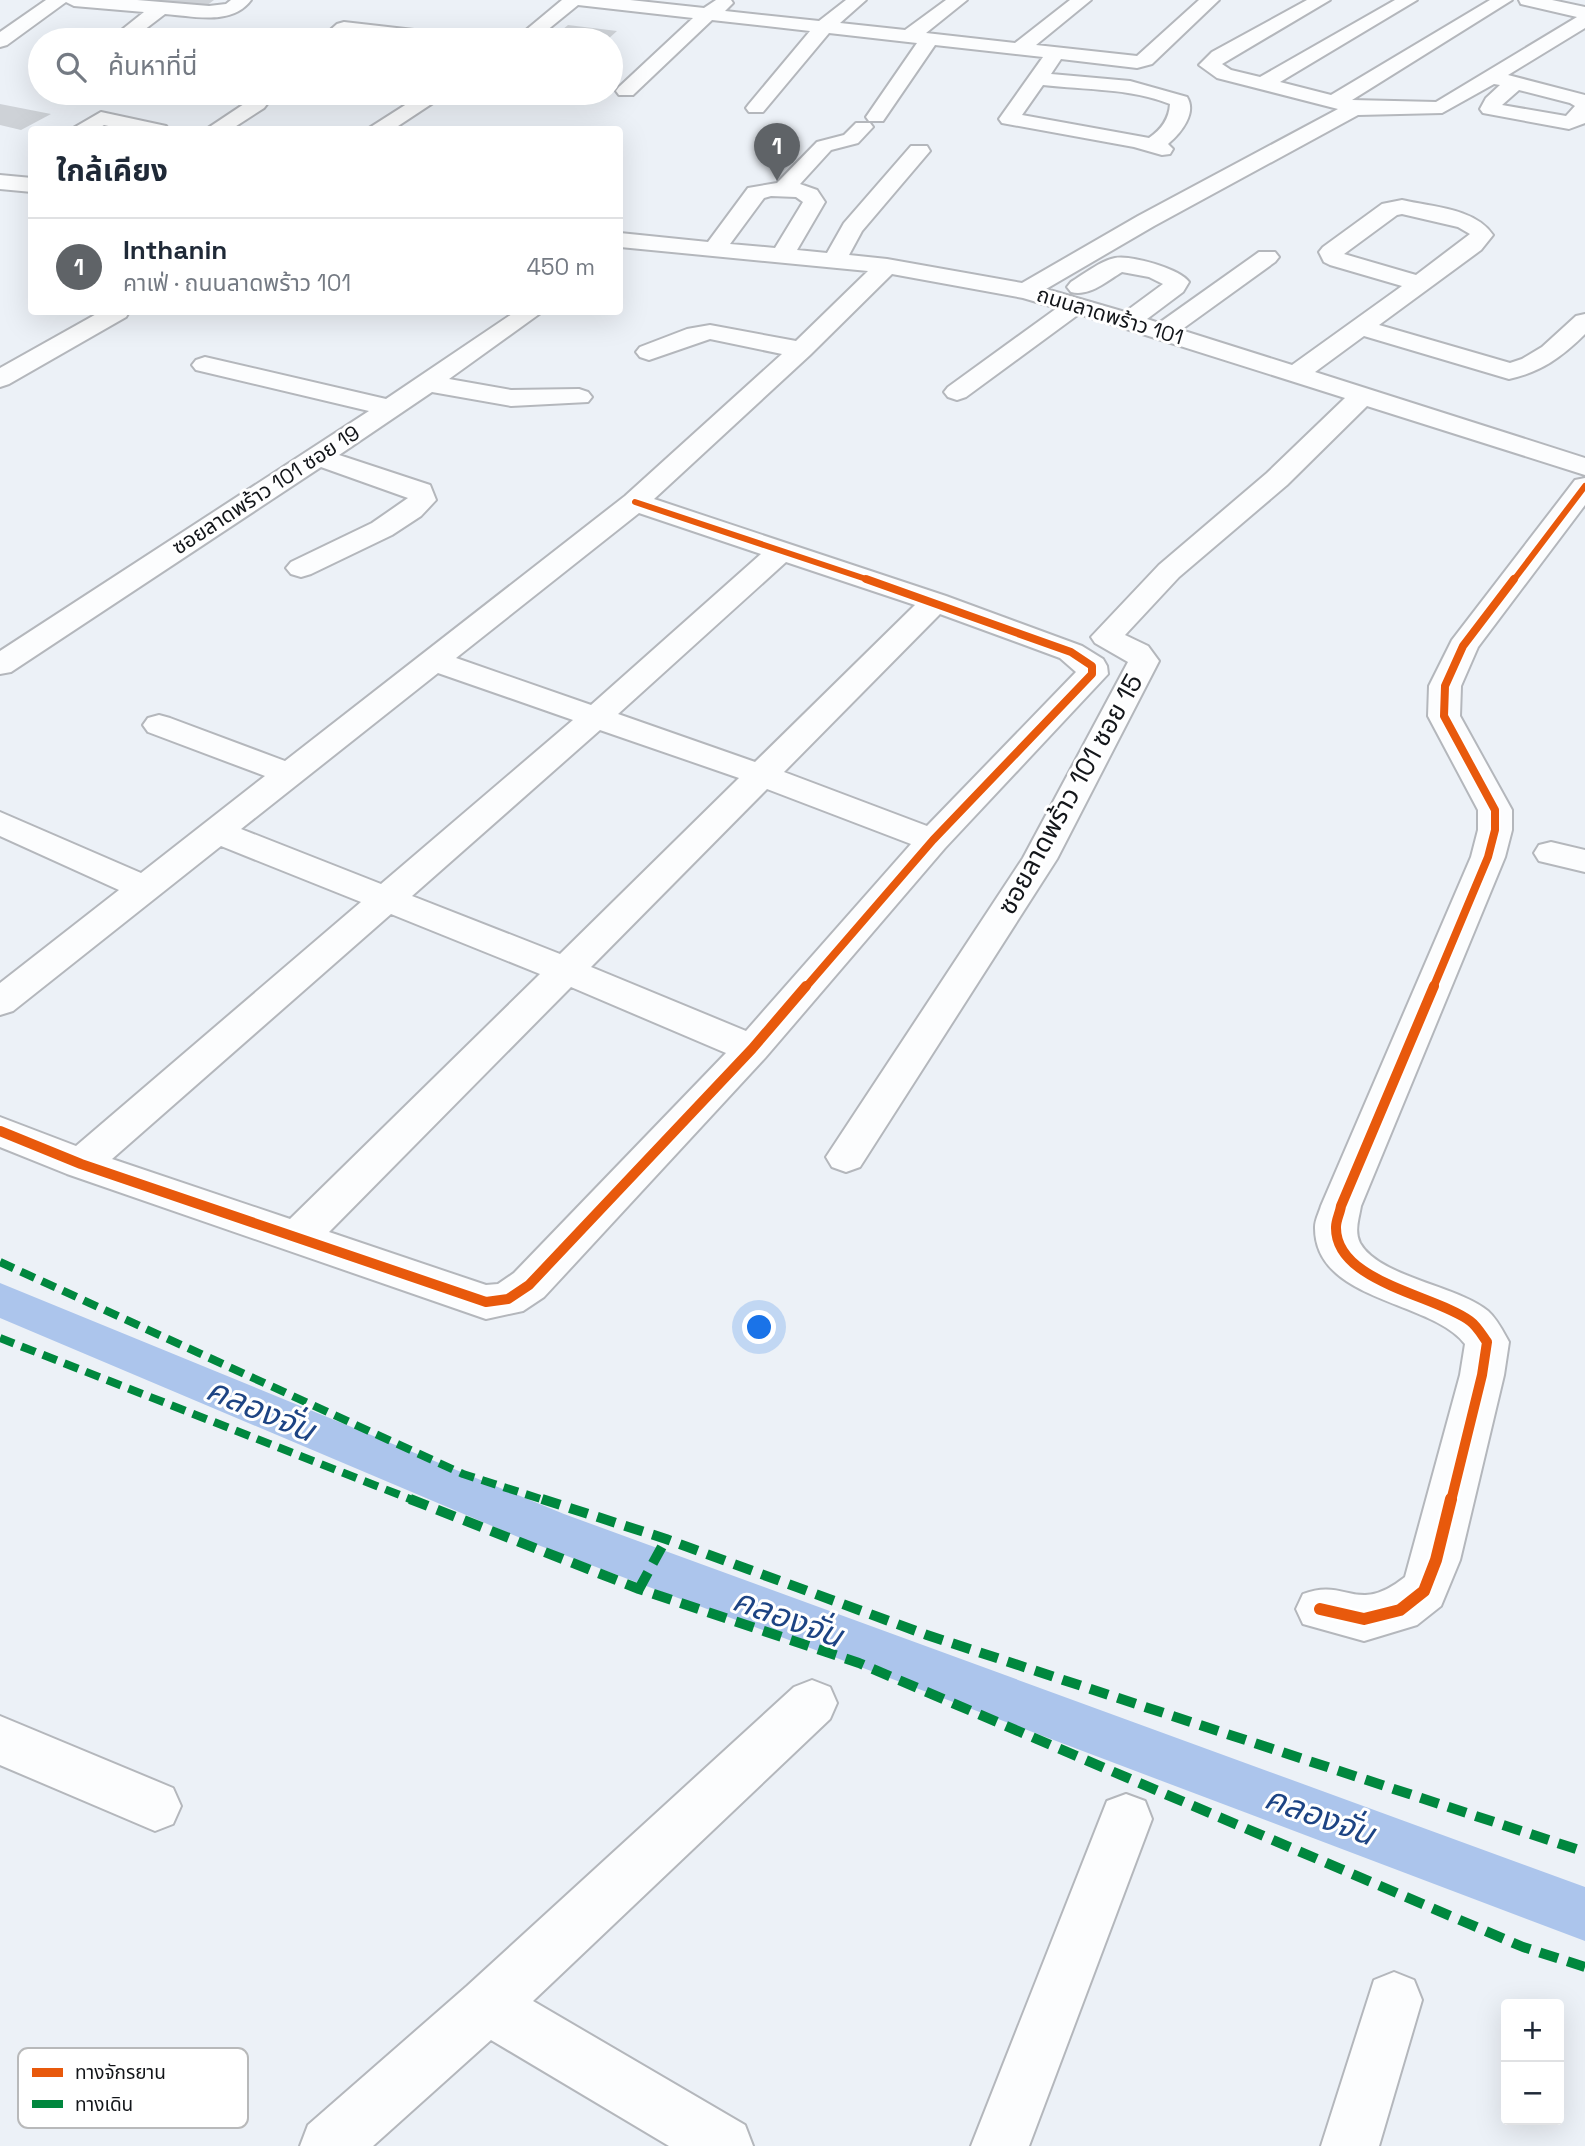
<!DOCTYPE html>
<html lang="th">
<head>
<meta charset="utf-8">
<style>
	body { margin:0; font-family:"Space Grotesk","Noto Sans Thai",sans-serif; background:#f2f2f3; color:#1f2937 }
	.controls { position:absolute; right:21px; bottom:21px; display:grid; overflow:hidden; border-radius:7px; box-shadow:0 7px 28px #0002 }
	.controls button { width:63px; height:63px; display:grid; place-items:center; padding:0; border:0; border-bottom:2px solid #e0e1e3; background:#fff; color:#1f2937; font:35px sans-serif }
	.you { position:absolute; left:760px; top:1328px; width:24px; height:24px; margin:-18px; border:5px solid #fff; border-radius:50%; background:#1a73e8; box-shadow:0 0 0 10px #1a73e833 }
	.badge { display:grid; place-items:center; width:46px; height:46px; border-radius:50%; background:#5f6367; color:#fff; font-size:23px; font-weight:700 }
	.pin { position:absolute; translate:-50% -58px; filter:drop-shadow(0 2px 4px #0008) }
	.pin::after { content:''; position:absolute; top:37px; width:24px; height:21px; background:inherit; clip-path:polygon(0 0,100% 0,50% 100%) }
	.list { margin:0; padding:0; list-style:none }
	h2 { display:flex; justify-content:space-between; align-items:center; height:91px; margin:0; padding:0 28px; font-size:30px }
	h2 small { font-size:23px; font-weight:400; color:#747a83 }
	.list li { display:grid; grid-template-columns:46px 1fr auto; gap:21px; align-items:center; box-sizing:border-box; height:98px; padding:0 28px; border-top:2px solid #e0e1e3 }
	.list b { display:block; font-size:26px; white-space:nowrap }
	.list p { margin:0; font-size:23px; white-space:nowrap; color:#747a83 }
	.list em { font-size:23px; font-style:normal; color:#747a83 }
	.icon { flex:none; width:38px; height:38px; fill:none; stroke:currentColor; stroke-width:2; stroke-linecap:round; stroke-linejoin:round }
	.map { position:relative; flex:none; width:1585px; height:2146px; overflow:hidden }
	.search { position:absolute; background:#fff; box-shadow:0 7px 28px #0002; left:28px; top:28px; width:595px; height:77px; display:flex; align-items:center; gap:18px; box-sizing:border-box; padding:0 24px; border-radius:38px; color:#747a83; font-size:26px }
	.panel { position:absolute; background:#fff; box-shadow:0 7px 28px #0002; left:28px; top:126px; width:595px; height:189px; border-radius:7px }
	.map>svg:first-child { display:block }
</style>
</head>
<body>
<div class="map">
<svg width="1585" height="2146" viewBox="0 0 1585 2146">
	<rect width="100%" height="100%" fill="#ecf1f7"/>
	<g fill="none" stroke-linecap="round" stroke-linejoin="round">
		<path fill="#acc5ec" fill-rule="evenodd" d="M0 1283 564 1514 1585 1887V1941L530 1542 0 1318Z"/>
	</g>
	<path fill="#ced2d7" d="M118 0H214L201 10Z
		M568 25 617 31 607 40 551 39Z
		M0 104 51 114 21 130 0 125Z"/>
	<g fill="none" stroke-linecap="round" stroke-linejoin="round">
		<g stroke="#b4b7bc" stroke-width="4">
			<path id="minor" d="M46 0H137L209 6 226 4 231 0H251C232 26 193 16 165 14L131 40H109L144 12 74 6 66 2 7 45 0 47V32Z
				M562 0H630L704 8 716 0H731L733 3 725 11 819 21 846 0H866L840 23 905 30 946 0H967L926 33 1015 43 1070 0H1091L1036 45 1137 56 1199 0H1219L1152 64 1137 68 1061 59 1051 74 1130 81 1187 97C1197 113 1181 133 1168 144L1173 149 1170 154 1162 155 1134 147 1002 123 999 119 1043 57 935 45 883 121H869L866 117 917 43 829 33 763 112H749L746 108 749 104 810 31 712 20 633 95H619L616 91 619 87 693 18 578 5 535 40H514ZM1043 85C1085 90 1130 88 1170 104 1169 119 1162 129 1149 138L1022 115Z
				M1307 0H1330L1222 64 1231 70 1260 77 1395 0H1417L1280 82 1331 95 1490 0H1512L1352 100 1436 102 1577 17 1521 4 1519 0H1552L1585 7V28L1508 75 1585 95V123L1569 129 1483 113 1480 109 1486 98 1500 85 1494 84 1442 113 1358 115 1154 226 1046 289 1125 312 1163 284 1149 277 1122 272C1107 281 1089 297 1071 292L1067 287 1071 282C1084 274 1100 261 1115 258 1131 255 1180 269 1189 282L1183 292 1147 319 1159 323 1259 252H1275L1279 257 1275 262 1181 330 1292 365 1402 286 1330 265 1324 262 1319 252 1323 247 1382 204 1402 200C1432 207 1475 208 1493 235L1481 250 1379 325 1510 363 1522 359 1542 347 1576 316 1585 314V334C1562 357 1541 372 1509 379L1364 336 1315 372 1585 458V475L1367 406 1287 485 1179 577 1125 635 1148 646 1159 661 1057 859 860 1167 846 1172 832 1167 826 1157 1023 858 1128 662 1095 643 1091 637 1159 565 1267 473 1345 398 1079 314 966 397 957 400 948 397 944 392 948 387 1057 308 1023 298 892 274 810 355 654 499 946 596 1082 646 1103 659 1107 666 1108 674 945 848 765 1058 544 1297 523 1311 486 1319 67 1174 0 1147V1117L76 1146 361 902 221 846 13 1011 0 1015V983L119 890 0 836V812L141 873 265 776 148 732 143 725 148 718 159 715 170 718 285 761 625 496 782 354 710 339 649 360 640 357 636 352 640 347 687 329 710 325 796 341 868 271 620 247V233L708 242 748 188 777 183 817 142 844 135 856 123H870L873 127 858 143 831 150 800 184 817 190 825 202 797 250 827 253 844 223 911 146H927L930 151 862 231 849 255 887 259 1022 283 1138 216 1338 109 1217 78 1199 65 1212 52ZM1519 90 1570 103 1575 106 1566 116 1502 105ZM771 196 796 197 803 202 775 248 730 244 764 198ZM1402 214 1458 227 1470 234 1416 275 1344 254 1397 215ZM639 513 761 554 591 705 456 658ZM786 562 915 605 755 762 618 714ZM940 614 1060 658 1076 672 927 826 784 772ZM438 673 573 720 381 884 241 829ZM600 730 739 778 560 954 412 896ZM767 789 911 844 746 1031 591 967ZM391 914 540 974 290 1219 112 1159ZM571 987 726 1053 514 1273 498 1284 486 1285 329 1232Z
				M344 22 449 34 459 40H401L348 34 340 40H319L337 24Z
				M424 93H448L392 130H366Z
				M257 98 264 100 267 104 264 108 230 130H205L250 100Z
				M101 112 166 126 169 130H126L104 125 96 130H70Z
				M0 175 32 178V192L0 189Z
				M100 312H129L126 317 9 384 0 387V368Z
				M515 312H542L449 379 511 390 579 389 588 392 592 397 588 402 511 406 432 392 339 455 430 485 436 500 421 516 392 535 311 574 301 577 291 574 286 568 291 562 372 523 408 498 321 467 11 672 0 674V651L369 411 196 370 192 365 196 360 205 357 386 399Z
				M1585 478V505L1478 647 1461 686 1460 716 1512 810V830L1505 857 1361 1206C1359 1218 1354 1231 1360 1243 1379 1277 1458 1286 1488 1311 1497 1319 1503 1331 1509 1342L1504 1375 1460 1560 1441 1606 1417 1625 1364 1641 1303 1624 1296 1609 1303 1594C1347 1577 1356 1616 1405 1577L1460 1375 1465 1344C1432 1300 1314 1302 1315 1227 1315 1220 1319 1213 1321 1206L1471 857 1478 830V810L1428 716 1429 686 1452 640 1575 480Z
				M1551 842 1585 850V872L1539 861 1534 853 1539 845Z
				M812 1680 830 1687 837 1703 830 1719 533 2001 745 2125 753 2146H669L491 2040 373 2146H300L308 2125 467 1986 794 1687Z
				M0 1716 173 1788 181 1806 173 1824 155 1831 0 1765Z
				M1126 1794 1145 1801 1152 1819 1029 2146H971L1107 1801Z
				M1394 1972 1414 1980 1422 2000 1379 2146H1321L1374 1980Z"/>
		</g>
		<use href="#minor" fill="#fcfdfe" fill-rule="evenodd"/>
		<path stroke="#00873e" stroke-width="8" stroke-dasharray="15 8" stroke-linecap="butt" d="M0 1262 463 1474 547 1501
			M0 1338 415 1501"/>
		<path stroke="#00873e" stroke-width="10" stroke-dasharray="19 10" stroke-linecap="butt" d="M410 1499 639 1589 859 1663 1523 1947 1585 1967
			M542 1499 666 1539 927 1635 1585 1852
			M639 1589 666 1539"/>
		<g stroke="#fff" stroke-width="9">
			<path id="cycleway-far3" d="M635 502 872 581
				M1513 581 1585 486"/>
		</g>
		<g stroke="#fff" stroke-width="11">
			<path id="cycleway-far2" d="M805 988 933 840 1092 674V666L1071 652 866 579
				M1433 988 1488 857 1495 830V810L1444 716 1445 686 1463 646 1514 579"/>
		</g>
		<g stroke="#fff" stroke-width="14">
			<path id="cycleway-far1" d="M1434 986 1341 1206C1340 1213 1336 1220 1336 1227 1335 1282 1435 1295 1470 1321 1477 1326 1482 1335 1487 1342L1482 1375 1451 1501
				M0 1131 81 1164 486 1302 508 1299 529 1285 752 1049 806 986"/>
		</g>
		<g stroke="#fff" stroke-width="17">
			<path id="cycleway" d="M1320 1609 1364 1619 1400 1610 1424 1591 1436 1560 1451 1499"/>
		</g>
		<use href="#cycleway-far3" stroke="#e8590c" stroke-width="6"/>
		<use href="#cycleway-far2" stroke="#e8590c" stroke-width="8"/>
		<use href="#cycleway-far1" stroke="#e8590c" stroke-width="10"/>
		<use href="#cycleway" stroke="#e8590c" stroke-width="12"/>
	</g>
	<g text-anchor="middle" stroke-width="6" stroke-linejoin="round" paint-order="stroke">
		<g font-size="21" fill="#13161a" stroke="#fff">
			<text transform="translate(1110 316) rotate(17)" y="7">ถนนลาดพร้าว 101</text>
			<text transform="translate(266 490) rotate(-33)" y="7">ซอยลาดพร้าว 101 ซอย 19</text>
		</g>
		<g font-size="26" fill="#13161a" stroke="#fff">
			<text transform="translate(1070 794) rotate(-61)" y="9">ซอยลาดพร้าว 101 ซอย 15</text>
		</g>
		<g font-size="33" font-style="italic" fill="#1d4484" stroke="#fff">
			<text transform="translate(261 1409) rotate(23)" y="12">คลองจั่น</text>
			<text transform="translate(788 1617) rotate(20)" y="12">คลองจั่น</text>
			<text transform="translate(1320 1815) rotate(20)" y="12">คลองจั่น</text>
		</g>
	</g>
	<rect x="18" y="2048" width="230" height="80" rx="10" fill="#fff" stroke="#b8b9ba" stroke-width="2"/>
	<rect x="32" y="2068" width="31" height="9" fill="#e8590c"/>
	<rect x="32" y="2100" width="31" height="8" fill="#00873e"/>
	<g font-size="19" fill="#13161a">
		<text x="75" y="2079">ทางจักรยาน</text>
		<text x="75" y="2111">ทางเดิน</text>
	</g>
</svg>
<div class="controls">
<button>+</button>
<button>−</button>
</div>
<div class="you"></div>
<div class="pin badge" style="left:777px;top:181px">1</div>
<div class="search"><svg class="icon" aria-label="search" viewBox="0 0 24 24"><circle cx="10" cy="10" r="6"/><path d="M15 15l6 6"/></svg>ค้นหาที่นี่</div>
<section class="panel">
<h2>ใกล้เคียง<small></small></h2>
<ul class="list">
<li><span class="badge">1</span><div><b>Inthanin</b><p>คาเฟ่ · ถนนลาดพร้าว 101</p></div><em>450 m</em></li>
</ul>
</section>
</div>
</body>
</html>
